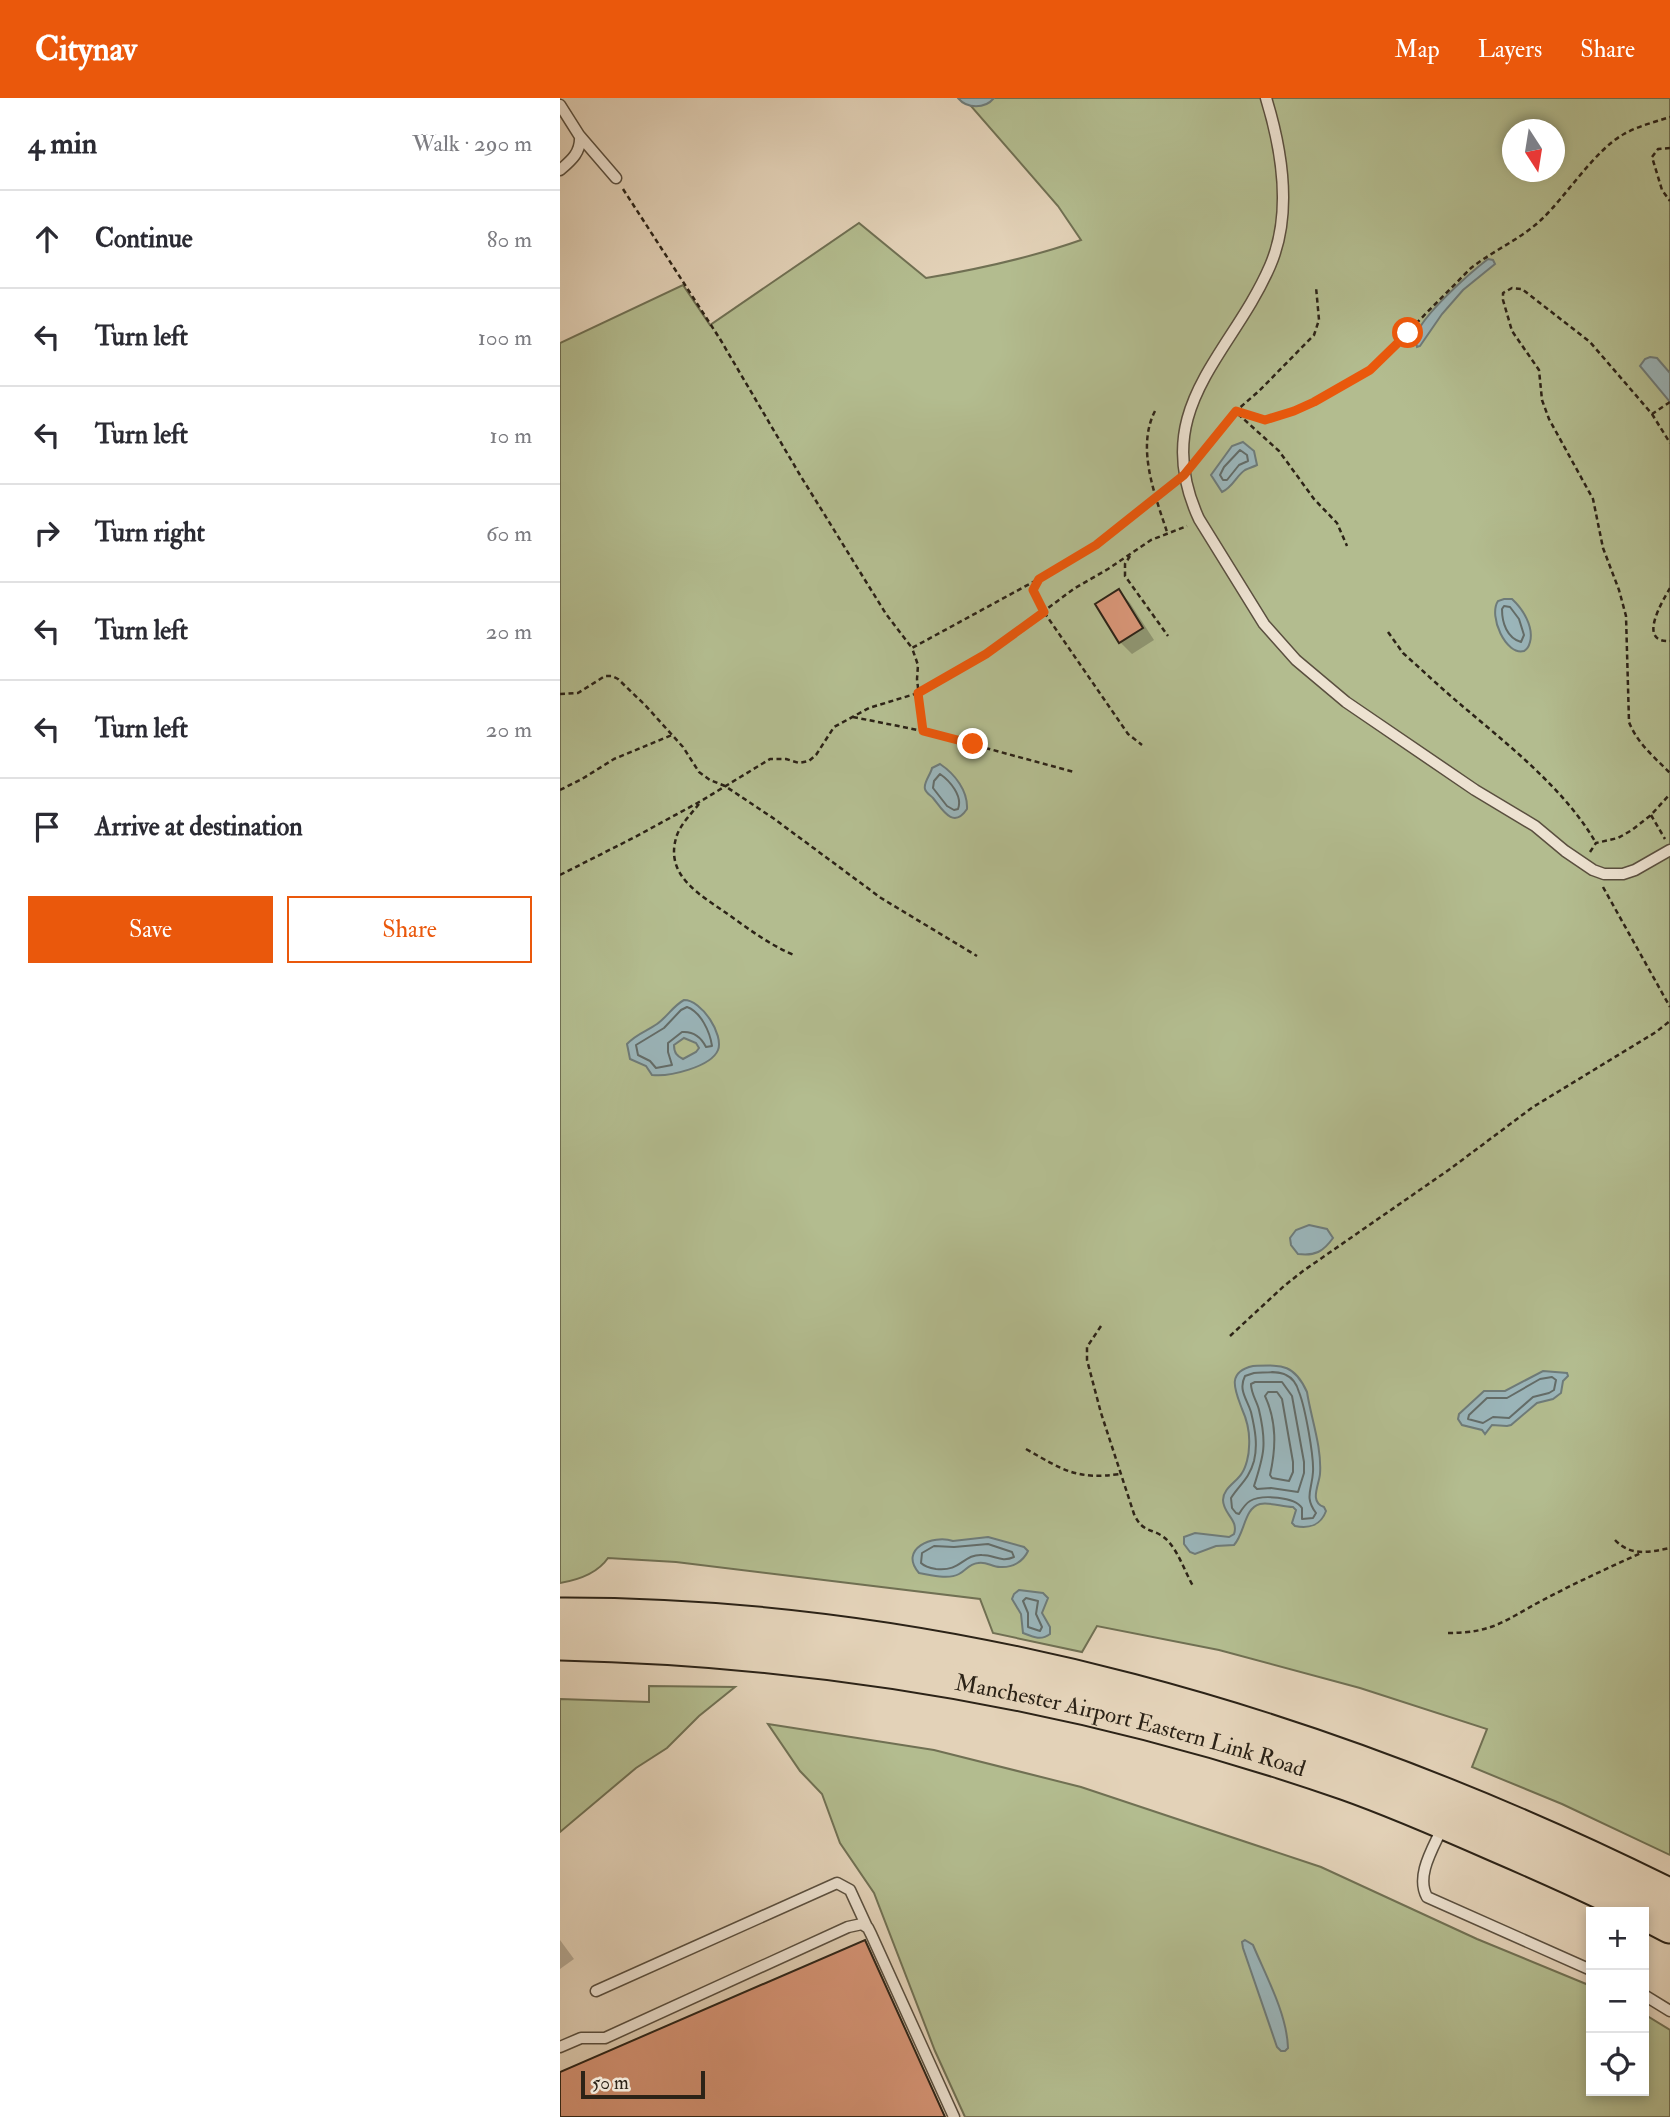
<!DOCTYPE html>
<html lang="en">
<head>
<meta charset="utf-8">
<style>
	body { margin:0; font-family:"IM FELL Double Pica",serif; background:#f2f2f3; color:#2b2b33 }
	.controls { position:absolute; right:21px; bottom:21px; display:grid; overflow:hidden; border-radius:0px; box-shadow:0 4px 10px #0003 }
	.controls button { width:63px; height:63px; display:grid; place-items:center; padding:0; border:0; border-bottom:2px solid #e1e1e2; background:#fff; color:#2b2b33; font:35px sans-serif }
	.compass { position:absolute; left:942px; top:21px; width:63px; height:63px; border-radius:50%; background:#fff; box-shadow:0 4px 10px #0003; rotate:168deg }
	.scale { position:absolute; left:21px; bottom:18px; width:124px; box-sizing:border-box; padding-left:7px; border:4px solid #2c2317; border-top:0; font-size:19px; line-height:24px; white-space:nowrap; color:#2c2317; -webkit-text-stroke:5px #ede2d1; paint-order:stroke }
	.stop { position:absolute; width:21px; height:21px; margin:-16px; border:5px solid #ea580c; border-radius:50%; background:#fff }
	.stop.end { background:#ea580c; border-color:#fff; box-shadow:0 2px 7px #0008 }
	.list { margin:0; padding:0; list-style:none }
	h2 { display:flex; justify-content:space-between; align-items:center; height:91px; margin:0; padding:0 28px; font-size:30px }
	h2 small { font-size:23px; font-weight:400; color:#7c7c81 }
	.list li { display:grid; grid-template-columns:46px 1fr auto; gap:21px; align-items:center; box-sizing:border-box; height:98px; padding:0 28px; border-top:2px solid #e1e1e2 }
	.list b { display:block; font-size:26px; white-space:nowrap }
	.list em { font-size:23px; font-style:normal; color:#7c7c81 }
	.actions { display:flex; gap:14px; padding:21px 28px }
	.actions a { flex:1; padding:16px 0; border:2px solid #ea580c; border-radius:0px; text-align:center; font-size:24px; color:#ea580c }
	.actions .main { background:#ea580c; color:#fff }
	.icon { flex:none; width:38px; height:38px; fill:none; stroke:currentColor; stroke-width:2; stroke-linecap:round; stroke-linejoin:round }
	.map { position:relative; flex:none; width:1110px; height:2019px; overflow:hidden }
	header { display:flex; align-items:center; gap:42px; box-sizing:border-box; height:98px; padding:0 35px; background:#ea580c; color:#fff }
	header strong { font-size:33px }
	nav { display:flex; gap:38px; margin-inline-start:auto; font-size:24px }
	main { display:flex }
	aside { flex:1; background:#fff }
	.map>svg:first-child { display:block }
</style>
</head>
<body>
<header>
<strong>Citynav</strong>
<nav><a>Map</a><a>Layers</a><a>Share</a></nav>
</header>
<main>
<aside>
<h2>4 min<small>Walk · 290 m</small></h2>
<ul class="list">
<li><svg class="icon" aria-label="ahead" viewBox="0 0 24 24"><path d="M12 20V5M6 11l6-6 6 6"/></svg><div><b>Continue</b></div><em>80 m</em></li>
<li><svg class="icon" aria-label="left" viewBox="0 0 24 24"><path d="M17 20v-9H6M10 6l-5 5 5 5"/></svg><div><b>Turn left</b></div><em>100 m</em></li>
<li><svg class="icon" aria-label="left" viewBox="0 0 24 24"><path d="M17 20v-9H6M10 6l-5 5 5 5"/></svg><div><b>Turn left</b></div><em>10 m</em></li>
<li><svg class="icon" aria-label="right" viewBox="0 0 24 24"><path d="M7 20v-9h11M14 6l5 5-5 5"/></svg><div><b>Turn right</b></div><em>60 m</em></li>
<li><svg class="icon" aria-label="left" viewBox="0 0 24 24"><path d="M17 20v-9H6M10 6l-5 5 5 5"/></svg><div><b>Turn left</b></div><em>20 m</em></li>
<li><svg class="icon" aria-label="left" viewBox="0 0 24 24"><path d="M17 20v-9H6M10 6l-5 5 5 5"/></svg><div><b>Turn left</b></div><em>20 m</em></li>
<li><svg class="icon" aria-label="arrive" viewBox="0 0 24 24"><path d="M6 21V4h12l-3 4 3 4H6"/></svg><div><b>Arrive at destination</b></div></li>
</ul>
<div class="actions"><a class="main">Save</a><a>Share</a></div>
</aside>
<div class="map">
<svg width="1110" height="2019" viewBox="0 0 1110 2019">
	<rect width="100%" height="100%" fill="#e3d2b8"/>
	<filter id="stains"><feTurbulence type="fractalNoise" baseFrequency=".00286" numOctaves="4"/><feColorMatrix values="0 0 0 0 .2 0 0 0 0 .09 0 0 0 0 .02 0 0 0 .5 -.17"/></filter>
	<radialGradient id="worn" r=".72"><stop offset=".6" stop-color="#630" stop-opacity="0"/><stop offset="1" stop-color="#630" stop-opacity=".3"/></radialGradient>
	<path fill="#b3bc8f" stroke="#707053" stroke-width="2" fill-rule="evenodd" d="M404 0H1110V1757L1002 1706 912 1669 927 1631 800 1590 659 1552 537 1528 522 1554 433 1535 420 1501 116 1464 48 1460C37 1476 18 1482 0 1485V245L123 187 150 227 299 125 366 180C419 171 470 160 521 142L498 108ZM953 32H995V74H953Z
		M89 1588 175 1589 139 1618 107 1650 76 1670 0 1734V1601L89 1604Z
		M208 1626 374 1652 521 1689 761 1769 917 1841 1031 1888V1993H1084V1916L1110 1932V2019H405L375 1953 314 1795 280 1745 262 1696 240 1673Z"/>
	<path fill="#9ab5ba" stroke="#6e7b79" stroke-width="2" fill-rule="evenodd" d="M398 0H434C425 11 407 11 398 0Z
		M928 161 933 162 935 166 903 192 882 216 860 248 857 249C856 245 855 241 856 238 861 218 911 174 928 161Z
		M1090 259 1097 260 1110 275V304L1080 268 1085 261Z
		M683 344 694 353 697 367C693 369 689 370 685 372 676 378 673 389 662 394L651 377 672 348Z
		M944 501H952C963 511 974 529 970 544 969 548 968 551 964 553 946 558 928 518 938 503Z
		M380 666C395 676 408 693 407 711 393 732 382 711 373 700 370 697 366 695 365 691 363 685 371 676 372 670Z
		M124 902C142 902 164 937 158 952 151 969 109 979 92 977L86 968 70 961 67 946C76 936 87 933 97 926 107 919 113 908 124 902ZM124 940 136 945 139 950 136 954 123 961C117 958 114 955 114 947Z
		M749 1127 767 1131 773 1140C763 1154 755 1158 738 1156L731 1147 730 1140 736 1132Z
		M693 1268C721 1267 734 1265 747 1294 751 1320 762 1349 760 1376 759 1387 749 1404 764 1409L766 1413C761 1427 749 1431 735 1428L732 1425 736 1412 733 1409C722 1409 711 1404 700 1406 684 1410 685 1435 674 1447L656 1448 635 1456 630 1454 624 1446V1439L635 1435 669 1439 674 1436C679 1422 663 1416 663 1402 663 1390 677 1384 682 1375 686 1369 689 1357 689 1349 690 1337 687 1322 682 1311 675 1292 666 1274 693 1268Z
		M983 1273 1007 1275 1008 1278 1003 1283 1001 1295 993 1301 977 1305 951 1327 947 1328 932 1327 925 1336 922 1332 902 1327 898 1321 899 1316 924 1293H945Z
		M428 1439 464 1449 468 1453C463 1464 452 1470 440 1469 432 1469 426 1463 418 1465 409 1466 406 1472 399 1476 388 1482 371 1477 359 1475 338 1451 373 1436 393 1443Z
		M459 1492 483 1495 488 1500 482 1515 490 1529V1536C481 1543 473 1539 463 1535L461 1516 452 1501 454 1496Z
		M685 1842 693 1847C706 1878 727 1916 728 1950L725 1953H721L717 1949 683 1850 682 1844Z"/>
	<path fill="#0003" d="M559 493 570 505 594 542 572 556 560 544Z
		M0 1842 14 1861 0 1871Z
		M304 1844 308 1847 385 2019H0V1976Z"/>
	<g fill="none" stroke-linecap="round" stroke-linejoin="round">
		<path stroke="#636c68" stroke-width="2" d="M680 352 687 357 688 363 679 367 667 382H663L660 377 664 369Z
			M944 508 950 509 959 521 964 537 961 544C947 540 942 525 942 511Z
			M380 676C390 683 403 698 398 711L394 712 387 708 373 690 374 683Z
			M127 909C141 914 150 934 152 948L146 949C141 939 134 933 122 934L108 945V954L112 967 96 970 90 963 78 957 76 947 104 930 121 912Z
			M694 1275C704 1275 718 1272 726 1277 733 1280 737 1287 739 1294 745 1309 754 1358 753 1374 752 1392 744 1399 756 1415L753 1420 742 1421V1410C735 1399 702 1396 690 1403 685 1406 682 1411 679 1416L676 1415 672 1410 671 1400C680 1386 689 1381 694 1363 698 1347 695 1331 691 1314 687 1301 678 1292 685 1278Z
			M992 1279 996 1282 994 1292 989 1295 973 1299 949 1320 933 1319 923 1325 908 1321 909 1317 927 1300H947L980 1281Z
			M695 1284H722L732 1298 744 1364V1375L738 1394 711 1390 697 1391 694 1388C704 1357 707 1346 699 1312 697 1303 691 1296 691 1286Z
			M708 1294H717L722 1301 733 1364V1374L729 1383 712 1380 710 1377C716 1350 717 1324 705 1298Z
			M428 1446 452 1454 454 1459C441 1465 435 1457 422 1457 403 1456 401 1474 376 1471 370 1470 365 1469 361 1465L362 1455 374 1448 394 1449Z
			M466 1500 478 1503 476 1516 482 1529 480 1533 468 1529V1515L463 1503Z"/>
	</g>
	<path fill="#d99678" stroke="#2c2317" stroke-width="2" d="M559 491 583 530 559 545 535 506Z
		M305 1842 385 2019H0V1974Z"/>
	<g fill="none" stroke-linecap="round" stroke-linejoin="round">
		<g stroke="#5a4f3f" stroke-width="13">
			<path id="service" d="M706 0C722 52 733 115 710 168 671 258 588 311 639 421L704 526 736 562 786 604 915 692 975 728 1005 753 1033 772 1044 776H1063L1075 772 1110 752
				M0 7 19 37 56 80
				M0 72C12 62 21 54 20 38
				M883 1728C874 1749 855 1777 867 1799L1031 1872
				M36 1893 277 1785 290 1792 307 1829
				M1084 1897 1110 1913
				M0 1949 21 1940H45L288 1829 302 1826 308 1830 311 1836 394 2019"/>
		</g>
		<g stroke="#2c2317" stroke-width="37">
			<g id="trunk">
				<path d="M0 1517C385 1516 767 1627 1110 1798"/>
				<path id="s1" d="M0 1545C267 1551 533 1597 786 1685 837 1703 887 1725 937 1747 995 1772 1054 1798 1110 1828"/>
			</g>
		</g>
		<path stroke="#2c2317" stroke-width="2.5" stroke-dasharray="5 3.5" stroke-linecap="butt" d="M1110 50 1098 51 1092 59 1102 92 1110 103
			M63 91 160 241 240 377 326 516 352 550
			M1110 304 1092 316 1030 244 962 191 952 190 943 195V202L952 233 979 272 982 302 989 321 1033 401 1043 450 1059 492 1066 518 1069 624C1077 645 1095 660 1110 675
			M595 313C576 350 595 397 607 434
			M676 313 705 322 734 313 754 304 810 272 911 170C934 152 961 141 982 121 1007 97 1035 52 1064 36 1078 28 1095 24 1110 19
			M678 316 719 353 754 401 777 425 787 448
			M1092 316 1110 345
			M637 361 676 313 699 293 754 237 759 222 756 189
			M570 458 565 466V478L608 538
			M477 484 473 492 484 514 568 636 582 647
			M1110 490C1102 504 1077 545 1110 543
			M828 534 843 555C862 572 881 590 900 606 947 646 1005 691 1036 745
			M0 596 18 595 45 578H52L58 581 85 607 123 649 139 674 150 682 165 688 213 720 321 800 417 858
			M293 619 363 633 514 674
			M363 633 357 581 358 567 352 550 519 459 613 386
			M0 692 22 681 54 661 112 637
			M139 706C131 716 121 726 117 737 103 778 141 797 169 817 190 832 210 847 234 857
			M1091 717 1105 741
			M1030 754 1036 745 1058 740 1072 732 1091 717 1110 696
			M0 777 75 739 141 703 210 661H226L239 665 249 663 256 657 274 629 309 610 358 595 426 556 515 490 548 471 591 442 627 428
			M1043 789 1110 909
			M541 1228 527 1249V1262L541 1315 574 1416C583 1437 595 1429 608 1443 619 1455 625 1474 633 1488
			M670 1238 724 1188 743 1173 890 1071 973 1009 1096 934 1110 923
			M466 1351C503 1372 516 1382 560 1376
			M1055 1442C1071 1459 1090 1454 1110 1450
			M888 1535C934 1535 945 1522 983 1502 1015 1485 1048 1470 1081 1455"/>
		<use href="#service" stroke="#ede2d1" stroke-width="10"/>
		<use href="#trunk" stroke="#e3d2b8" stroke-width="33"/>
	</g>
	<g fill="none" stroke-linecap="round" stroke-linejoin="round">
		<path stroke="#ea580c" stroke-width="9" d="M413 646 363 633 358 595 426 556 484 514 473 492 479 481 536 447 624 377 676 313 705 322 734 313 754 304 810 272 848 235"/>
	</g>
	<g text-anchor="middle" stroke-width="7" stroke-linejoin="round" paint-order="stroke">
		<g font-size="23" fill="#2c2317" stroke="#ede2d1">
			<text dy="8" stroke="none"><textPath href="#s1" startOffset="578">Manchester Airport Eastern Link Road</textPath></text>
		</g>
	</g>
	<rect width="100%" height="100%" filter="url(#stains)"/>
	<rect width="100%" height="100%" fill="url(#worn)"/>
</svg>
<div class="controls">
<button>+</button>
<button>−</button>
<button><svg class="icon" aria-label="locate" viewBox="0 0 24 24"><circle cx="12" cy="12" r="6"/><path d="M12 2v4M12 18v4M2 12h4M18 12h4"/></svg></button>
</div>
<svg class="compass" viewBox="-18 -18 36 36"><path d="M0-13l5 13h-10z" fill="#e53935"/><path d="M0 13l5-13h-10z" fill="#7c7c81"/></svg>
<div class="scale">50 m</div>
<div class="stop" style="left:848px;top:235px"></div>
<div class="stop end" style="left:413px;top:646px"></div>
</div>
</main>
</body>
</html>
